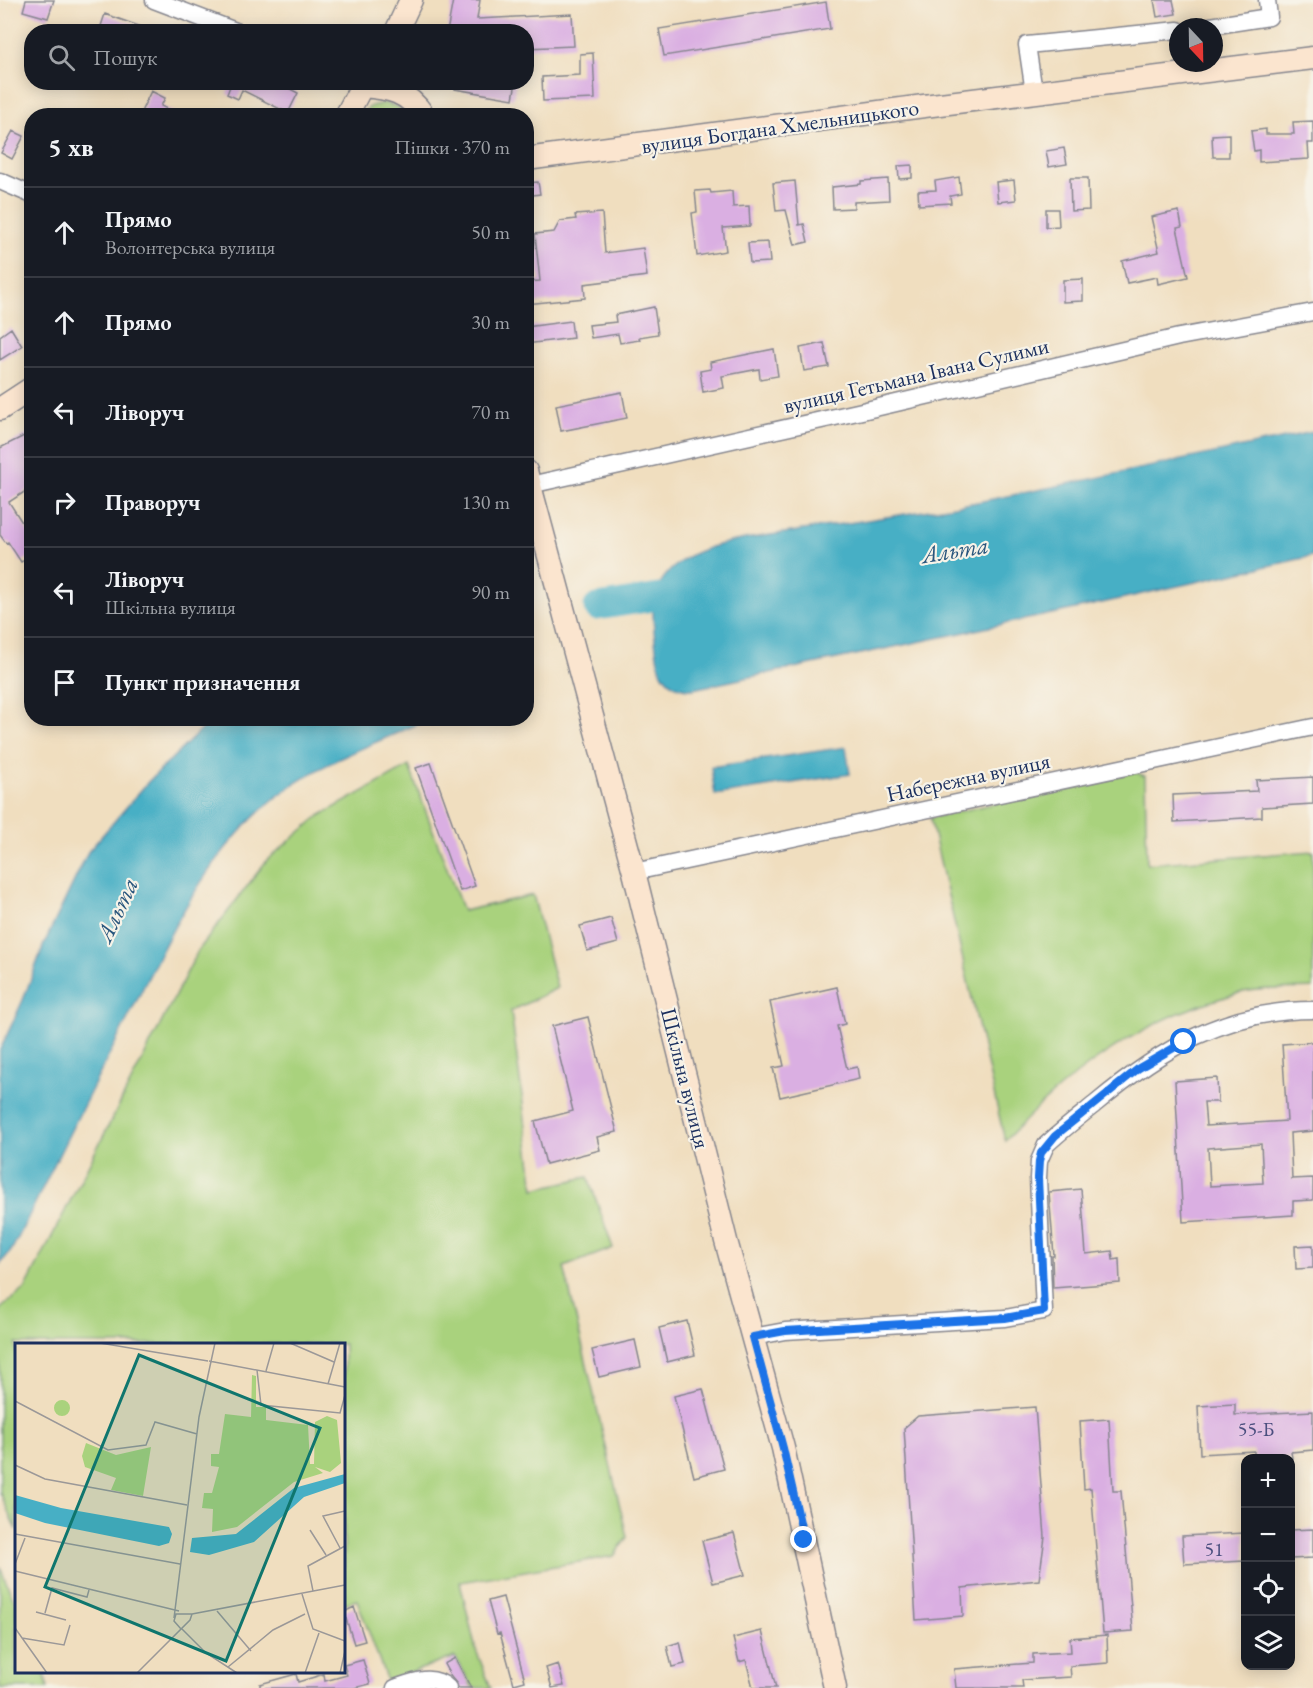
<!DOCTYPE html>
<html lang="uk">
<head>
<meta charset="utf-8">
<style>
	body { margin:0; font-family:"EB Garamond",serif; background:#242831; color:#f1f3f6 }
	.controls { position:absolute; right:18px; bottom:18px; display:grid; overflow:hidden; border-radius:12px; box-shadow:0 3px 15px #0003 }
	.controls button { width:54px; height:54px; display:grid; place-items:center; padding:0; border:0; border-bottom:2px solid #363941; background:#171b24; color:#f1f3f6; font:30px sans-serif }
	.compass { position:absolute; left:1169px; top:18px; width:54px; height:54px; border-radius:50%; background:#171b24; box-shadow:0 3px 15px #0003; rotate:158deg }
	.stop { position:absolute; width:18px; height:18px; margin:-14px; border:4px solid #1a73e8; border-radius:50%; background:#fff }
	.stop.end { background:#1a73e8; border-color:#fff; box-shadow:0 2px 6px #0008 }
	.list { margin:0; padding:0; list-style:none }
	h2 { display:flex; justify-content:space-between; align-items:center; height:78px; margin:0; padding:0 24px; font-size:26px }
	h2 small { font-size:20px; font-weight:400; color:#9ea1a6 }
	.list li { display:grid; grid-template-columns:39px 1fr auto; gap:18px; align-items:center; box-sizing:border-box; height:90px; padding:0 24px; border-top:2px solid #363941 }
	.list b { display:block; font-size:22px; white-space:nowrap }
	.list p { margin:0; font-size:20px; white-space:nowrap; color:#9ea1a6 }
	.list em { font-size:20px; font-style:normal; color:#9ea1a6 }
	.icon { flex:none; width:33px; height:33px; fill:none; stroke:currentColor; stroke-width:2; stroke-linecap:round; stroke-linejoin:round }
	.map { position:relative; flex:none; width:1313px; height:1688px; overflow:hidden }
	.search { position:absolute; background:#171b24; box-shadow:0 3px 15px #0003; left:24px; top:24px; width:510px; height:66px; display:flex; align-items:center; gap:15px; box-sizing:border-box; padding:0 21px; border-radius:24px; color:#9ea1a6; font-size:22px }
	.panel { position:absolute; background:#171b24; box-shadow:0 3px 15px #0003; left:24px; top:108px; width:510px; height:618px; border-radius:24px }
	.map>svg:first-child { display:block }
</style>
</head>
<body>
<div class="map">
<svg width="1313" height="1688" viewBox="0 0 1313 1688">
	<rect width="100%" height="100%" fill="#f7f3e8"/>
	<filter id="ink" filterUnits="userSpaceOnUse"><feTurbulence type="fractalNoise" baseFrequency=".0167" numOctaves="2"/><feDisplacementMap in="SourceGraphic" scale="12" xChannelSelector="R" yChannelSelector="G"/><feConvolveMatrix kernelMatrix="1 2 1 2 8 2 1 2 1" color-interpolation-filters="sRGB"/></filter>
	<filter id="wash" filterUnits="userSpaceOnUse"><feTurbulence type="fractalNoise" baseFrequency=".008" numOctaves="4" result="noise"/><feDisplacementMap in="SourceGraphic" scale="24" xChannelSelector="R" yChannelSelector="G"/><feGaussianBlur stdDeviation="1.35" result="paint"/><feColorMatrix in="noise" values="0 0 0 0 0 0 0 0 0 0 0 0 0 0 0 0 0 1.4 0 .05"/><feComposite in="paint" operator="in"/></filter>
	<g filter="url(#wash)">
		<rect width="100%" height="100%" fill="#f0debf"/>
		<path fill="#a9d27d" stroke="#62806e" stroke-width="1.5" d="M384 103 396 106 407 115H360L371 106Z
			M409 766 463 911 533 895 557 988 511 1011 534 1189 588 1177 613 1248 564 1267 627 1537 614 1556 460 1582 476 1650 491 1688H473L455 1657 387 1681 357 1600 344 1604V1344H16V1530L0 1492V1309L25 1289 198 951 267 860 319 816Z
			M1134 772 1145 776 1147 864 1313 851V988C1292 989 1270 988 1249 991 1240 992 1230 996 1222 998 1139 1021 1062 1078 1005 1141L930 818Z
			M0 1567 16 1605V1672H44L48 1688H0Z"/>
		<path fill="#47afc5" stroke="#316f92" stroke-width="1.5" d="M1313 432V556L1066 611 693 689C677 689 664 682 659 665 656 654 655 642 654 630 651 599 654 582 680 562 708 541 762 537 797 531 855 522 914 513 972 503 1086 481 1199 456 1313 432Z
			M212 719H429C383 740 324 761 283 792 206 849 166 943 124 1026 88 1096 53 1166 19 1236L11 1251 0 1264V1050L23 1000 44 944 88 852 148 782Z
			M846 747 850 774 715 795 711 767Z"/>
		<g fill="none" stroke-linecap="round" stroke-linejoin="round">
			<path stroke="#47afc5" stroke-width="27" d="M597 607 690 592"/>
		</g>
		<g id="blocks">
			<path fill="#daafe2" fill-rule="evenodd" d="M26 0H54L48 18 23 11Z
				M453 0H480L477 19 572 14 574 46 526 48V32H447Z
				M1154 0H1173L1176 14 1157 17Z
				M826 2 830 29 664 56 659 29Z
				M105 14 150 30 149 32H99Z
				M593 53 595 99 543 101 542 77 580 75V54Z
				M227 82H277L298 93 288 113 242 90 238 99 227 94 231 84Z
				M455 82H516L513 99 455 89Z
				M151 91 165 98 161 106 180 116H139Z
				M1313 121V143H1308L1309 159 1259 162V150L1254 151 1251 131 1266 129V134H1294L1293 122Z
				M13 131 24 136 12 159 1 153Z
				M1229 134V157H1213L1212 135Z
				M1064 148 1067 164 1049 167 1046 151Z
				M912 165V178L899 179 898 166Z
				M959 177 961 194 950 196 951 203 919 205 918 191 936 190 935 181Z
				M1070 178H1088L1089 210 1071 211Z
				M888 179 889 200 854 202V208L833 209 832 187 861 184V181Z
				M1014 180 1016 200 998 202 996 182Z
				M795 181 799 225 804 224 808 242 795 245 786 210 776 211 773 183Z
				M538 182 540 194 526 196V183Z
				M710 190 711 193 732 191 733 207 749 206 750 226 723 228 726 251 697 256 692 213 697 212 695 191Z
				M1046 209H1058L1059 226 1046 227Z
				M1179 211 1182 227 1177 228 1188 277 1158 284 1157 277 1127 283 1122 261 1159 252 1151 217Z
				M602 213 605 253 643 248 647 276 584 284 585 298 526 304V282L540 281 535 234 554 232 560 221 576 219 575 215Z
				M768 242 770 262 750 263 748 243Z
				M1083 279V301L1063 302V280Z
				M654 307 658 334 639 337 640 340 620 343 618 334 591 338 589 325 616 322 615 315Z
				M571 321 573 338 526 344V327Z
				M11 328 22 346 0 360V336Z
				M824 343 829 367 804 371 800 348Z
				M774 349 778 376 760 379 759 369 722 376 724 388 703 392 700 371 711 369 710 362Z
				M622 392 627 418 561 431 556 405Z
				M32 432V487L9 502 32 538V556L21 562 8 542 6 543 0 535V448Z
				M431 763 475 886 460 891 416 768Z
				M1313 777V804L1262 807V817L1174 822 1173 795 1257 791 1256 780Z
				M611 918 618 943 587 951 580 926Z
				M837 987 845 1024 837 1026 847 1069 857 1067 859 1079 780 1097 773 1068 784 1066 770 1002Z
				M588 1017 617 1132 597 1137 600 1150 546 1164 535 1121 573 1111 552 1026Z
				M1313 1042V1131L1290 1133 1292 1179 1313 1178V1200L1293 1201V1215L1183 1222 1175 1081 1217 1078 1218 1102H1204L1206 1126 1287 1121 1282 1044ZM1261 1144 1263 1183 1210 1186 1208 1148Z
				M1081 1189 1086 1254 1112 1251 1113 1260 1119 1259 1120 1283 1053 1288 1052 1256H1054L1049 1192Z
				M1313 1245V1268L1296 1269 1295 1246Z
				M687 1321 695 1355 667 1362 659 1328Z
				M635 1340 641 1367 599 1377 592 1350Z
				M703 1389 724 1469 694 1477 674 1396Z
				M1235 1404V1415L1313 1411V1450L1291 1452 1292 1458H1254V1451L1200 1454 1198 1406Z
				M1035 1407 1045 1537 1039 1580 962 1588 963 1616 916 1620 904 1428 918 1416Z
				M1109 1419 1113 1491H1121L1133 1631 1103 1633 1091 1488 1084 1489 1080 1421Z
				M1313 1529V1558L1290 1559V1530Z
				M734 1533 745 1575 713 1583 702 1541Z
				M1245 1533V1561L1184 1564 1182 1536Z
				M503 1597 525 1681 514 1684 500 1633 497 1634 488 1601Z
				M354 1607 365 1641 354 1644 344 1612Z
				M762 1631 776 1688H753L746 1660 739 1662 733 1638Z
				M1107 1635 1108 1663 1070 1666 1071 1677 1022 1680 1023 1688H956L954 1669 1033 1663V1654L1071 1652 1070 1638Z
				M680 1642 685 1664 672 1667 667 1646Z
				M455 1658 471 1688H458L457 1684 451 1677 444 1664Z
				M363 1660 370 1684 354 1688H260V1684L296 1674 298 1682 324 1674 325 1681 347 1675 344 1665Z
				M558 1664 564 1686 552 1688 546 1668Z"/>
		</g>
	</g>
	<g filter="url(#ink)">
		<use href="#blocks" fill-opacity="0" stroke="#86868e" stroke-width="1.5"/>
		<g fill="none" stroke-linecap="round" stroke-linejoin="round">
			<g stroke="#86868e" stroke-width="19">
				<path id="street" d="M154 0 238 32
					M1204 27 1269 17 1267 0
					M1034 92 1027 45 1178 30
					M0 181 32 195
					M530 485 862 411 1179 337 1313 312
					M634 872 1313 727
					M753 1337 785 1331 1005 1318 1044 1311 1038 1178 1039 1161 1046 1145C1062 1130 1079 1117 1095 1104 1161 1049 1225 1010 1313 1010
					M395 1688C412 1682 433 1673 448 1688"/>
			</g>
			<g stroke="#86868e" stroke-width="25">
				<path id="secondary" d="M396 32 411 0
					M362 86C390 88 407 91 424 116
					M346 116 364 82
					M526 159 924 106 1313 58
					M0 409 32 388
					M526 471 634 872 726 1241 783 1448 835 1688"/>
			</g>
			<use href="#street" stroke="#fff" stroke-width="16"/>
			<use href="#secondary" stroke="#fbe5cf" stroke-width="22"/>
		</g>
	</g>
	<g fill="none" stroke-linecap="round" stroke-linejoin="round" filter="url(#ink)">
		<path stroke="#1a73e8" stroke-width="8" d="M804 1540 783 1448 753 1337 785 1331 1005 1318 1044 1311 1038 1178 1039 1161 1041 1153 1055 1136 1139 1068 1184 1042"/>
	</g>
	<g text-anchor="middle" stroke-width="4.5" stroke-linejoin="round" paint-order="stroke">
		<g font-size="20" fill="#4b4f7f">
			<text x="1256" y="1436">55-Б</text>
			<text x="1214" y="1556">51</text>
		</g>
		<g font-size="22" fill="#1b2f5e" stroke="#f7f3e8">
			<text transform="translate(780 126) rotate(-8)" y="8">вулиця Богдана Хмельницького</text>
			<text transform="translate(916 375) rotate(-13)" y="8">вулиця Гетьмана Івана Сулими</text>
			<text transform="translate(968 777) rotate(-12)" y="8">Набережна вулиця</text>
			<text transform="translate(686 1078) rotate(76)" y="8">Шкільна вулиця</text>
		</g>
		<g font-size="24" font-style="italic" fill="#28557d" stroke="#f7f3e8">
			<text transform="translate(955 550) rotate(-9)" y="8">Альта</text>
			<text transform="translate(117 910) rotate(-65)" y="8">Альта</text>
		</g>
	</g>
	<g transform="translate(15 1343)">
		<rect width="330" height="330" fill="#f0debf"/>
		<path d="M237 32 241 33V64H251V77L293 82 295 121H299L300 79 312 73 322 77 326 120 315 129 300 124 308 130 279 139 222 184 197 189 198 166 187 165 189 150H197L204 124 196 123V111H204L210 71 236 74ZM39 65a8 8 0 1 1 16 0a8 8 0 1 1-16 0ZM71 100 101 112 136 104 128 153 96 147 101 135 70 124 67 113Z" fill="#a9d27d"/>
		<path d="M330 131V140L289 154 239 199 194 212 175 209 177 195 221 191 279 145ZM0 152 46 165 154 184 157 191 154 200 144 203 30 180 0 170Z" fill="#47afc5"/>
		<path fill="none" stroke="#9b9898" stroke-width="1.5" d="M85 0 193 18M275 0 319 19M194 18 330 44M242 27 246 62 325 70 330 52M251 28 259 0M313 41 325 0M0 58 93 107 131 102 140 79 182 91M0 122 30 136 172 162M295 187 311 212M0 191 165 221M325 205 308 173 330 168M0 221 10 195M0 228 164 268M298 248 293 223 330 203M287 251 298 286 330 298M202 268 236 308M21 269 51 277M30 270 37 245 72 254 74 247M177 271 330 242M159 275 184 74 200 0M0 285 32 330M167 286 191 310 222 330M7 295 49 302 55 282M213 324 258 287 290 271M122 330 175 277 177 271H161L159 278 166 286M290 330 304 290M325 330 330 308"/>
		<path fill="#0f766e" fill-opacity="0.15" stroke="#0f766e" stroke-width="3" d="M124 12 305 85 211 318 30 244Z"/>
		<rect width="330" height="330" fill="none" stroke="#1b2f5e" stroke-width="3"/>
	</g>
</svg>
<div class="controls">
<button>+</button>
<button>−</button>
<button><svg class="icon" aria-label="locate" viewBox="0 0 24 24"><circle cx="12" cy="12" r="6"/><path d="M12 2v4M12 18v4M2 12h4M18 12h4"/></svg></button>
<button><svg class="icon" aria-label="layers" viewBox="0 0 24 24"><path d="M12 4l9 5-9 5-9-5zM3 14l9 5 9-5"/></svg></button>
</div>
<svg class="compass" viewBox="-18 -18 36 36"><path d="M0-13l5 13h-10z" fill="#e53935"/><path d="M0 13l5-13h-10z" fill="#9ea1a6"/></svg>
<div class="stop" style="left:1184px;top:1042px"></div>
<div class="stop end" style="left:804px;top:1540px"></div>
<div class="search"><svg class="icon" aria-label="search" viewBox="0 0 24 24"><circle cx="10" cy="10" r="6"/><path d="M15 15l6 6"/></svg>Пошук</div>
<section class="panel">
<h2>5 хв<small>Пішки · 370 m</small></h2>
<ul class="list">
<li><svg class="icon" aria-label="ahead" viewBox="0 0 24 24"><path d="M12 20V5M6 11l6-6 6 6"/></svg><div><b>Прямо</b><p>Волонтерська вулиця</p></div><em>50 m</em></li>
<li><svg class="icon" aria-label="ahead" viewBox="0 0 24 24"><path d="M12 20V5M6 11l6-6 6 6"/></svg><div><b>Прямо</b></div><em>30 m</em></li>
<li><svg class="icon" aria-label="left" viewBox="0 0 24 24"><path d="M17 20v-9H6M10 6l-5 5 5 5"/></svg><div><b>Ліворуч</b></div><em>70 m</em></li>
<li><svg class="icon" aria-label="right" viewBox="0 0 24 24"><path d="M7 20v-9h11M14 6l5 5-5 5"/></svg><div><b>Праворуч</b></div><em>130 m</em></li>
<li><svg class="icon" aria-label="left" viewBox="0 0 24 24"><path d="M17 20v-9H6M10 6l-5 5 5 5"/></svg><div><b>Ліворуч</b><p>Шкільна вулиця</p></div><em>90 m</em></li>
<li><svg class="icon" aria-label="arrive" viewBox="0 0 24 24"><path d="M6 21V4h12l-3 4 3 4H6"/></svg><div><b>Пункт призначення</b></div></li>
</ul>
</section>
</div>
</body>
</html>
